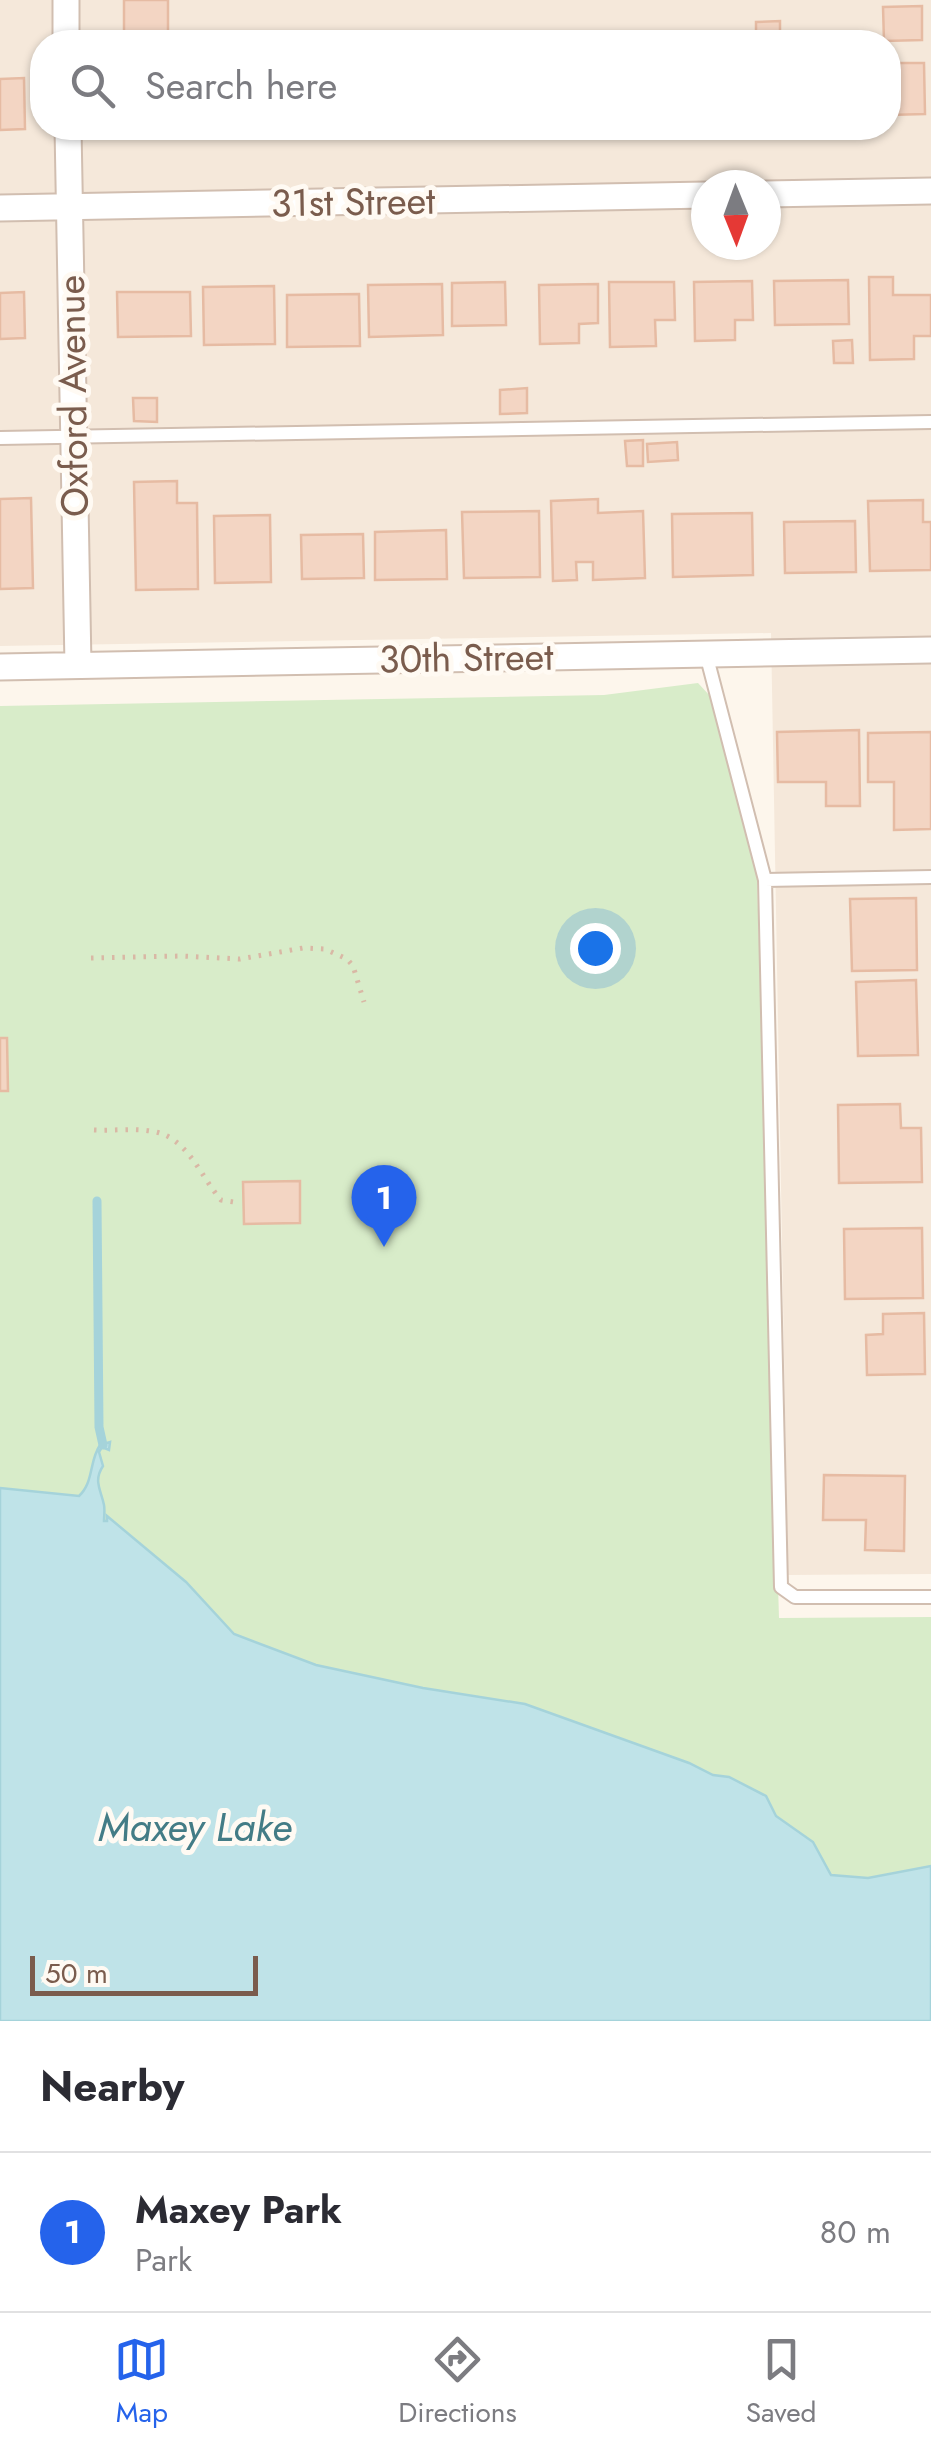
<!DOCTYPE html>
<html lang="en">
<head>
<meta charset="utf-8">
<style>
	body { margin:0; font-family:Jost,sans-serif; background:#f7f7f7; color:#2b2b33 }
	.compass { position:absolute; left:691px; top:170px; width:90px; height:90px; border-radius:50%; background:#fff; box-shadow:0 2px 8px #0004; rotate:179deg }
	.scale { position:absolute; left:30px; bottom:25px; width:228px; box-sizing:border-box; padding-left:10px; border:5px solid #7a5c4d; border-top:0; font-size:28px; line-height:35px; white-space:nowrap; color:#7a5c4d; -webkit-text-stroke:8px #fffaf3; paint-order:stroke }
	.you { position:absolute; left:595px; top:948px; width:35px; height:35px; margin:-25px; border:8px solid #fff; border-radius:50%; background:#1a73e8; box-shadow:0 0 0 15px #1a73e833 }
	.badge { display:grid; place-items:center; width:65px; height:65px; border-radius:50%; background:#2563eb; color:#fff; font-size:32px; font-weight:700 }
	.pin { position:absolute; translate:-50% -82px; filter:drop-shadow(0 2px 5px #0008) }
	.pin::after { content:''; position:absolute; top:52px; width:35px; height:30px; background:inherit; clip-path:polygon(0 0,100% 0,50% 100%) }
	.list { margin:0; padding:0; list-style:none }
	h2 { display:flex; justify-content:space-between; align-items:center; height:130px; margin:0; padding:0 40px; font-size:42px }
	h2 small { font-size:32px; font-weight:400; color:#7c7c81 }
	.list li { display:grid; grid-template-columns:65px 1fr auto; gap:30px; align-items:center; box-sizing:border-box; height:160px; padding:0 40px; border-top:2px solid #e1e1e2 }
	.list b { display:block; font-size:38px; white-space:nowrap }
	.list p { margin:0; font-size:32px; white-space:nowrap; color:#7c7c81 }
	.list em { font-size:32px; font-style:normal; color:#7c7c81 }
	.icon { flex:none; width:55px; height:55px; fill:none; stroke:currentColor; stroke-width:2; stroke-linecap:round; stroke-linejoin:round }
	.map { position:relative; flex:none; width:931px; height:2021px; overflow:hidden }
	.search { position:absolute; background:#fff; box-shadow:0 2px 8px #0004; left:30px; right:30px; top:30px; height:110px; display:flex; align-items:center; gap:25px; box-sizing:border-box; padding:0 35px; border-radius:40px; color:#7c7c81; font-size:38px }
	.sheet { height:290px; background:#fff }
	nav { display:flex; justify-content:space-around; align-items:center; box-sizing:border-box; height:140px; border-top:2px solid #e1e1e2; background:#fff; font-size:28px; color:#7c7c81 }
	nav a { display:grid; justify-items:center; gap:5px }
	nav .on { color:#2563eb }
	.map>svg:first-child { display:block }
</style>
</head>
<body>
<div class="map">
<svg width="931" height="2021" viewBox="0 0 931 2021">
	<rect width="100%" height="100%" fill="#fdf6ec"/>
	<path fill="#f5e8da" fill-rule="evenodd" d="M0 0H931V1574L788 1575 771 633 0 646ZM42 42H888V128H42ZM706 185H766V245H706Z"/>
	<path fill="#d8ecc9" d="M698 683 711 697 757 876 779 1618 931 1617V2021H0V706L604 695Z"/>
	<path fill="#bfe3e8" stroke="#a5d3da" stroke-width="2.5" d="M110 1442 109 1450 102 1447 99 1452 103 1466C93 1481 101 1490 104 1505 105 1510 104 1516 104 1521H107V1516L186 1582 234 1634 316 1665 423 1688 525 1704 689 1763 713 1775 729 1777 766 1796 776 1816 813 1842 831 1875 868 1878 931 1866V2021H0V1488L79 1496C94 1482 89 1461 100 1445Z"/>
	<g fill="none" stroke-linecap="round" stroke-linejoin="round">
		<path stroke="#a5d3da" stroke-width="9" d="M97 1201 99 1427 103 1445"/>
	</g>
	<path fill="#f3d5c3" stroke="#e6bba3" stroke-width="2.5" d="M124 0H168V38L190 37V42H124Z
		M922 6V40L884 41 883 7Z
		M780 21V42H756V22Z
		M888 63H924L925 114 888 115Z
		M24 78 25 129 0 130V79Z
		M869 277H893V295H931V336H914V359L870 360Z
		M848 280 849 324 775 325 774 281Z
		M752 281 753 320H735V340L695 341 694 282Z
		M505 282 506 325 452 326V283Z
		M609 282H674L675 320H655L656 346 610 347Z
		M442 284 443 335 369 337 368 285Z
		M598 284V323L579 324V343L540 344 539 285Z
		M274 286 275 344 204 345 203 287Z
		M24 292 25 338 0 339V293Z
		M117 292H190L191 336 118 337Z
		M359 294 360 346 287 347V295Z
		M852 340 853 363H834L833 341Z
		M527 388V413L500 414V390Z
		M133 398H157V422L134 421Z
		M643 440V466H627L625 441Z
		M677 442 678 460 648 462 647 444Z
		M177 481V503H197L198 589 136 590 134 482Z
		M31 498 33 588 0 589V499Z
		M598 499V513L643 511 645 578 593 580V562H576L577 580 553 581 551 501Z
		M923 500V522H931V570L870 571 868 501Z
		M539 511 540 577 464 578 462 512Z
		M752 513 753 575 673 577 672 514Z
		M270 515 271 582 215 583 214 516Z
		M855 521 856 572 785 573 784 522Z
		M446 530 447 579 375 580V532Z
		M363 534 364 578 302 579 301 535Z
		M859 730 860 806H826V782H778L777 732Z
		M931 732V829L894 830V782H868V733Z
		M916 898 917 970 852 971 850 899Z
		M916 980 918 1055 858 1056 856 982Z
		M0 1038H7L8 1091H0Z
		M900 1104 901 1128H921L922 1182 839 1183 838 1105Z
		M300 1181V1223L244 1224 243 1182Z
		M922 1228 923 1298 845 1299 844 1229Z
		M924 1313 925 1374 867 1375 866 1335 883 1334V1314Z
		M824 1475 905 1476 904 1551 865 1550 866 1520H823Z"/>
	<g fill="none" stroke-linecap="round" stroke-linejoin="round">
		<g stroke="#d1beb0" stroke-width="16">
			<path id="lane" d="M0 438 931 422
				M706 654 765 880 781 1587 795 1597H931
				M765 880 931 877"/>
		</g>
		<g stroke="#d1beb0" stroke-width="29">
			<path id="street" d="M66 0V42
				M68 128 78 665
				M766 194 931 191
				M0 208 706 195
				M0 667 931 650"/>
		</g>
		<path stroke="#d9b8a5" stroke-width="5" stroke-dasharray="2.5 8" stroke-linecap="butt" d="M91 958 181 956 240 959 303 948 325 949 347 959 353 966 364 1002
			M94 1130C112 1131 131 1128 150 1131 187 1135 200 1176 221 1200L240 1203"/>
		<use href="#lane" stroke="#fff" stroke-width="12"/>
		<use href="#street" stroke="#fff" stroke-width="25"/>
	</g>
	<g text-anchor="middle" stroke-width="10" stroke-linejoin="round" paint-order="stroke">
		<g font-size="38" fill="#7a5c4d" stroke="#fffaf3">
			<text transform="translate(353 202) rotate(-1)" y="13">31st Street</text>
			<text transform="translate(73 396) rotate(-91)" y="13">Oxford Avenue</text>
			<text transform="translate(466 658) rotate(-1)" y="13">30th Street</text>
		</g>
		<g font-size="40" font-style="italic" fill="#437c86" stroke="#fffaf3">
			<text x="195" y="1841">Maxey Lake</text>
		</g>
	</g>
</svg>
<svg class="compass" viewBox="-18 -18 36 36"><path d="M0-13l5 13h-10z" fill="#e53935"/><path d="M0 13l5-13h-10z" fill="#7c7c81"/></svg>
<div class="scale">50 m</div>
<div class="you"></div>
<div class="pin badge" style="left:384px;top:1247px">1</div>
<div class="search"><svg class="icon" aria-label="search" viewBox="0 0 24 24"><circle cx="10" cy="10" r="6"/><path d="M15 15l6 6"/></svg>Search here</div>
</div>
<section class="sheet">
<h2>Nearby<small></small></h2>
<ul class="list">
<li><span class="badge">1</span><div><b>Maxey Park</b><p>Park</p></div><em>80 m</em></li>
</ul>
</section>
<nav>
<a class="on"><svg class="icon" aria-label="map" viewBox="0 0 24 24"><path d="M3 6l6-2 6 2 6-2v14l-6 2-6-2-6 2zM9 4v14M15 6v14"/></svg>Map</a>
<a><svg class="icon" aria-label="directions" viewBox="0 0 24 24"><path d="M12 3l9 9-9 9-9-9zM9 14v-3h6M13 9l2 2-2 2"/></svg>Directions</a>
<a><svg class="icon" aria-label="saved" viewBox="0 0 24 24"><path d="M7 4h10v16l-5-4-5 4z"/></svg>Saved</a>
</nav>
</body>
</html>
